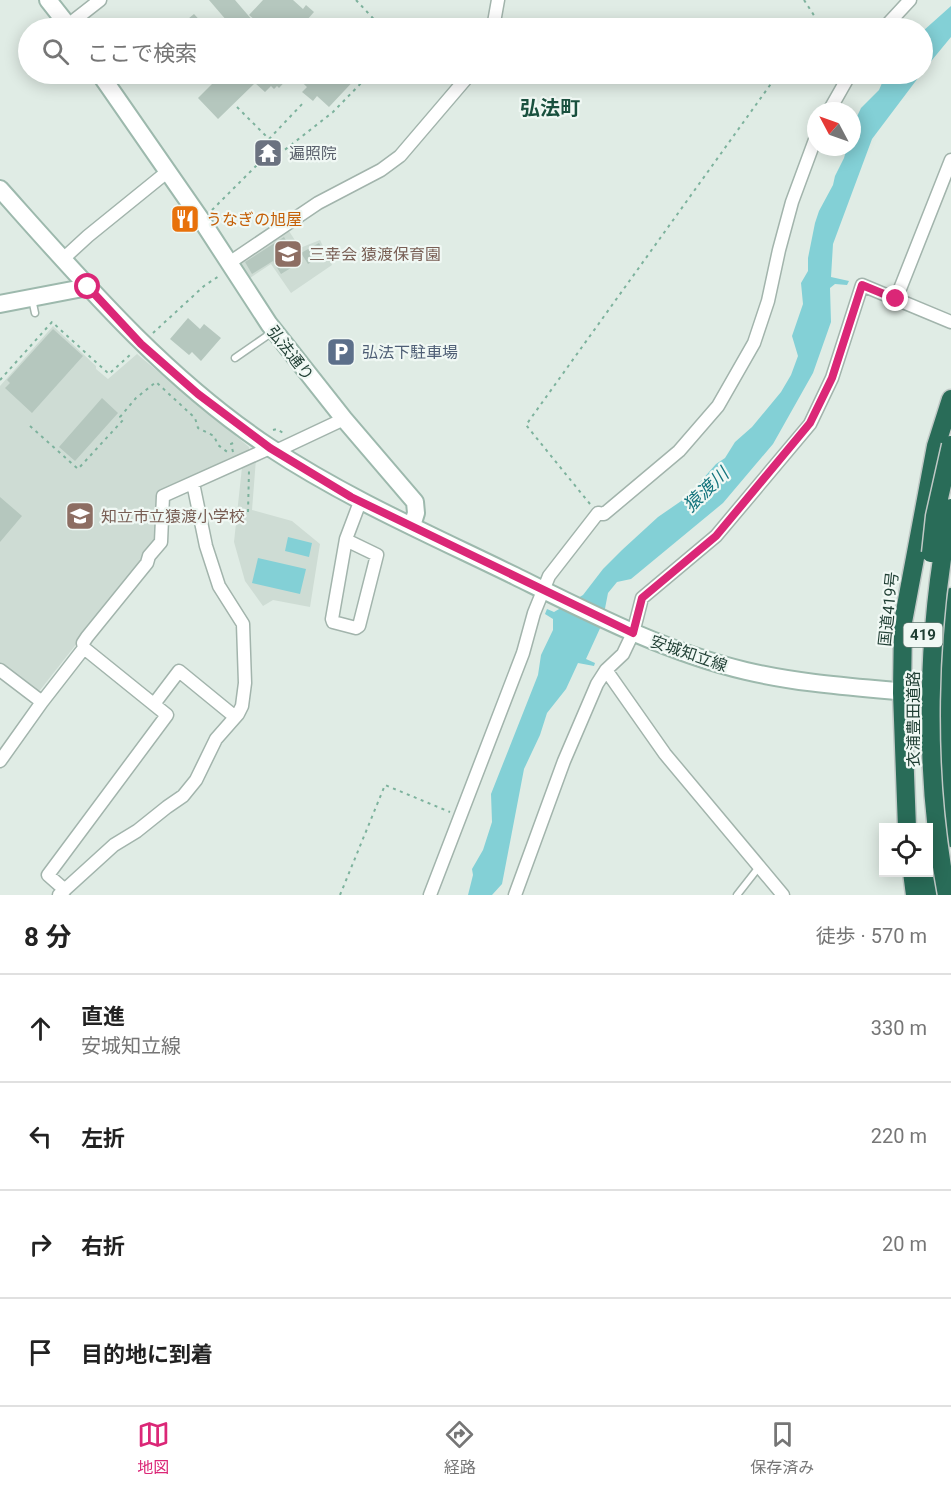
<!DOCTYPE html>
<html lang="ja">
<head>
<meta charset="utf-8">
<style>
	body { margin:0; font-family:Roboto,"Noto Sans JP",sans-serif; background:#f2f2f2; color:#222 }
	.controls { position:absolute; right:18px; bottom:18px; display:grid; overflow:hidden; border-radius:0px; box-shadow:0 3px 15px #0003 }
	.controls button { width:54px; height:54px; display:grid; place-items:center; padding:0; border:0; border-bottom:2px solid #e0e0e0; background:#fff; color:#222; font:30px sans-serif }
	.compass { position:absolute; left:807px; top:102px; width:54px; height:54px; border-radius:50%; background:#fff; box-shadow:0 3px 15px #0003; rotate:311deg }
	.stop { position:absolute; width:18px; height:18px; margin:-14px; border:4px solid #db2777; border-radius:50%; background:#fff }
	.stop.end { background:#db2777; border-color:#fff; box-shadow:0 2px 6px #0008 }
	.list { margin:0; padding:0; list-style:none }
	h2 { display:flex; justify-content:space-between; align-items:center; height:78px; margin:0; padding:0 24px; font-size:26px }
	h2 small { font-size:20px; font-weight:400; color:#767676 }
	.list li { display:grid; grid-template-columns:39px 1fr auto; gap:18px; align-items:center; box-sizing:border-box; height:108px; padding:0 24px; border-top:2px solid #e0e0e0 }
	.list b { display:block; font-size:22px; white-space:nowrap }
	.list p { margin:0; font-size:20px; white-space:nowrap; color:#767676 }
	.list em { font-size:20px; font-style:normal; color:#767676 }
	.icon { flex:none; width:33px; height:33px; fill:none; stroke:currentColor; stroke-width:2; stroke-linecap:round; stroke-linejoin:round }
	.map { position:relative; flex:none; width:951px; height:895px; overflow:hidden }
	.search { position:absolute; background:#fff; box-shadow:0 3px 15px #0003; left:18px; right:18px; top:18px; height:66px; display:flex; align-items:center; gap:15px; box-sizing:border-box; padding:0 21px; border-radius:33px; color:#767676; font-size:22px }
	.sheet { height:510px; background:#fff }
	nav { display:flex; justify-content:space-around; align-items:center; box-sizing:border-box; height:84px; border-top:2px solid #e0e0e0; background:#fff; font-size:16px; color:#767676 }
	nav a { display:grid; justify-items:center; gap:3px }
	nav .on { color:#db2777 }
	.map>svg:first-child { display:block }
</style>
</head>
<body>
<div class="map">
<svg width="951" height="895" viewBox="0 0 951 895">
	<rect width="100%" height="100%" fill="#e0ece5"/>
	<path fill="#cedcd4" d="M287 228 300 248 320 240 332 265 291 293 271 264 250 278 239 261Z
		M53 326 96 366V369L108 379 137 354 249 447V452L229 458 160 493 159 539 37 694 0 666V386Z
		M256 459 252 510 292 521 320 544 310 607 273 600 263 606 245 581 234 542 242 467Z"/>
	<path fill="#83d0d6" d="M951 6V37L923 71V31Z
		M888 74H921L872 139 833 244 831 277 849 281 847 285 835 284 830 288 831 322 813 373 773 444 723 503 631 579 617 582 608 593 602 624 586 659 595 663 594 666 578 663 566 689 547 713 540 735 524 769 502 884 492 895H468L473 875 472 869 483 850 492 822 491 794 538 675 541 655 553 630V619L545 614 547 609 554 612 583 595 603 569 622 550 658 517 687 497 716 464 725 458 735 442 752 427 781 392 791 375 798 356 792 336 803 304 801 283 808 271V258L815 223 819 211 833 185 835 176 844 158 847 147H852V127L861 108 879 90 885 76Z
		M288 537 312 543 309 557 285 551Z
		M258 558 306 569 300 594 252 583Z"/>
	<path fill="#b5c7be" d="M209 0H235L253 21 244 28H218L227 21Z
		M263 0H293L303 9 306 5 314 12 300 28 294 23 289 28H265L249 15Z
		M194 14 207 28H177Z
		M218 74H292L279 88 277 86 274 89 271 86 265 92 255 83 218 119 198 98 215 81 213 79Z
		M293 74H360L329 107 317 96 313 101 302 92 307 87Z
		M284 237 299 263 281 274 273 261 252 274 245 262Z
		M319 243 325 253 308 264 301 253Z
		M188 318 200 329 204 324 221 338 201 361 192 352 189 355 170 339Z
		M53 329 83 356 32 413 5 388 10 383 7 380Z
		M102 398 118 413 75 461 59 447Z
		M0 497 22 516 0 542Z"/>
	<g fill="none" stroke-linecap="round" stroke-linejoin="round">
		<g stroke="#a2b4ac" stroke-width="9">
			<path id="lane" d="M32 299 35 313
				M235 358 274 331
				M737 895 759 867"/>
		</g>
		<g stroke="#a2b4ac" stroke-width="15">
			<path id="street" d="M68 25 100 0
				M493 28 498 0
				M884 28 910 0
				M829 111 850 74
				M63 259 88 236 167 172
				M229 263 318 203 381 170 400 156 470 74
				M896 299 951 160
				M276 451 344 419
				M346 540 377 555 359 626 356 628 333 622 332 619 346 539 360 502
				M84 648 83 643 87 637 147 563 149 556 161 542 163 496 270 448
				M0 670 42 702
				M606 670 665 754 783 895
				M154 704 179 671 234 716
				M0 761 42 702 84 648 167 715 48 875 65 890
				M59 895 114 845 137 831 167 807 183 796 196 780 216 739 238 714 242 706 245 683 243 624 219 586 206 546 193 483
				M430 895 523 653 534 613 549 576 598 513 604 514 679 451 718 406 754 343 768 301 779 250 792 202 816 137
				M515 895 564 761 597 684 606 670 623 654 633 633 642 598 716 536 810 424 832 378 862 285 951 322"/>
		</g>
		<g stroke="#9db9ad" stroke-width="20">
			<path id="secondary" d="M48 0 70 28
				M100 74 202 221 269 324 344 419 415 502 416 513 412 526
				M0 189C83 282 164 377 269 447 346 498 431 535 515 576 590 613 665 652 746 671 814 687 883 688 951 697
				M0 304 88 287"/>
		</g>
		<g stroke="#c0c9c6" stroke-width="21">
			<path id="highway" d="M951 597 946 635 942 696V783L951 838
				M907 828 902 693 903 622 936 446 951 399
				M912 872 915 895
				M928 872 932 895"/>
		</g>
		<path stroke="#7db29d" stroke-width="2" stroke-dasharray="3 4.5" stroke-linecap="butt" d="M356 0 382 28
			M804 0 817 20 811 28
			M237 107 282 152 333 112 370 74
			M269 139 305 101
			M212 210 276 146
			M153 333 204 286 219 276
			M0 380 52 322 109 374 132 353
			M30 426 78 469 123 420 120 417 136 398 156 382 195 418 198 428 214 436 218 445 230 454
			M273 430 277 429 283 433
			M233 452 231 444 235 442
			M590 504 526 425 778 74
			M248 512 249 470
			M340 895 385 785 450 812"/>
		<use href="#lane" stroke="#fff" stroke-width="6"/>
		<use href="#street" stroke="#fff" stroke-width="12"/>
		<use href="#secondary" stroke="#fff" stroke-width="16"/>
		<use href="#highway" stroke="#296c58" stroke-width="18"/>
		<g stroke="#c0c9c6" stroke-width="21" stroke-linecap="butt">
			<path id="highway-bridge" d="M931 553 935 516 951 445
				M947 895C923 773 926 630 951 508"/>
		</g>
		<use href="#highway-bridge" stroke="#296c58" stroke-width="18"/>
	</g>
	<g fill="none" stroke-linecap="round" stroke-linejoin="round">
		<path stroke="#db2777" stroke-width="8" d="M88 287 141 344 198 394 270 448 351 497 633 633 642 598 716 536 810 423 832 378 862 285 896 299"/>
	</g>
	<defs>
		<g id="temple-square" transform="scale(1.5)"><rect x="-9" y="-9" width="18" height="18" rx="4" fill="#6b7280" stroke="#f0f8f4"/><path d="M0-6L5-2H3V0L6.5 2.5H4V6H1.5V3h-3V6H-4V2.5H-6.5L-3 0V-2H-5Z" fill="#fff"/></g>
		<g id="restaurant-square" transform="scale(1.5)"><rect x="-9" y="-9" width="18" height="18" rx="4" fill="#e8710a" stroke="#f0f8f4"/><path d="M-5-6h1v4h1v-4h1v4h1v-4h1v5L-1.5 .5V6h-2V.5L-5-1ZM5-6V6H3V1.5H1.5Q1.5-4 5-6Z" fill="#fff"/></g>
		<g id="school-square" transform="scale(1.5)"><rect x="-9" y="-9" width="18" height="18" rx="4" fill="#8d6e63" stroke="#f0f8f4"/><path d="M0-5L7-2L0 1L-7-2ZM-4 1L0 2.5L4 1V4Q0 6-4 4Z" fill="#fff"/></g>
		<g id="parking-square" transform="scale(1.5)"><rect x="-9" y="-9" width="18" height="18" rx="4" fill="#5c6f8a" stroke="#f0f8f4"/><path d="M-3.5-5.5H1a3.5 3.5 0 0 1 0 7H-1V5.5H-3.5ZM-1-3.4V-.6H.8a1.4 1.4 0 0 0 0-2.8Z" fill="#fff"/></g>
	</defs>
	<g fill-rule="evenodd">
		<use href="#temple-square" x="268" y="153"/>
		<use href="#restaurant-square" x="185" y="219"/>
		<use href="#school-square" x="288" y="254"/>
		<use href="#parking-square" x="341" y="352"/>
		<use href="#school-square" x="80" y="516"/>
	</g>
	<g text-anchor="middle" stroke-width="4.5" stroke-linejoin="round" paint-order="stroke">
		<rect fill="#f0f8f4" stroke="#5e766d" stroke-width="1.5" x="903.5" y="623" width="39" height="24" rx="4.5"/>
		<g font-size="15" font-weight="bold" fill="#1f3e33">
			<text x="923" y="640">419</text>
		</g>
		<g font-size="16" fill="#5b616d" stroke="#f0f8f4" text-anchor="start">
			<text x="289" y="159">遍照院</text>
		</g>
		<g font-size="16" fill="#c56008" stroke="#f0f8f4" text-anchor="start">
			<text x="206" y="225">うなぎの旭屋</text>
		</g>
		<g font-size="16" fill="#785e54" stroke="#f0f8f4" text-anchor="start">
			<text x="309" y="260">三幸会 猿渡保育園</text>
			<text x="101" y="522">知立市立猿渡小学校</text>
		</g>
		<g font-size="16" fill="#4e5e75" stroke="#f0f8f4" text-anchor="start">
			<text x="362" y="358">弘法下駐車場</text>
		</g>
		<g font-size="16" fill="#1f3e33" stroke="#f0f8f4">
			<text transform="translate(291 353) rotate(52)" y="6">弘法通り</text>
			<text transform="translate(888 609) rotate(-84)" y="6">国道419号</text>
			<text transform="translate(689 653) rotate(19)" y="6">安城知立線</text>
			<text transform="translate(913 719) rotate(-90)" y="6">衣浦豊田道路</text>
		</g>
		<g font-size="18" font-style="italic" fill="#15757e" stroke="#f0f8f4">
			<text transform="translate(706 490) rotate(-44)" y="6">猿渡川</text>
		</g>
		<g font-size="20" font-weight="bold" fill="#1a513f" stroke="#f0f8f4">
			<text x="550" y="115">弘法町</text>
		</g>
	</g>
</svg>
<div class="controls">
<button><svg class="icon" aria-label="locate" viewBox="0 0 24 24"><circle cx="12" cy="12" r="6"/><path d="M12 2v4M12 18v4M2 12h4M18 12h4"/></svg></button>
</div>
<svg class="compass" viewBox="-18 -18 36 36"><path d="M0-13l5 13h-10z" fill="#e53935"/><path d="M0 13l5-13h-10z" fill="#767676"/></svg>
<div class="stop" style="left:88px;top:287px"></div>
<div class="stop end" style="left:896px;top:299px"></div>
<div class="search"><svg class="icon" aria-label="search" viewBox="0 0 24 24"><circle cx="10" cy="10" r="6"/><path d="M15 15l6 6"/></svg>ここで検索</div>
</div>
<section class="sheet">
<h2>8 分<small>徒歩 · 570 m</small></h2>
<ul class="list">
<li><svg class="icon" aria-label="ahead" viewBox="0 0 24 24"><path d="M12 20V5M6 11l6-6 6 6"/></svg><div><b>直進</b><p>安城知立線</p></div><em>330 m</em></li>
<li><svg class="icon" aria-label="left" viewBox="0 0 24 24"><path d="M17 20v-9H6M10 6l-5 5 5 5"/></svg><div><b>左折</b></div><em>220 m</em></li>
<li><svg class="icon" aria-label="right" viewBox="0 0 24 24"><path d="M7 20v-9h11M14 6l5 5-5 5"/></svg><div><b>右折</b></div><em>20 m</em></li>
<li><svg class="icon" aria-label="arrive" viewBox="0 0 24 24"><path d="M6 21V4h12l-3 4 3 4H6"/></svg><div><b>目的地に到着</b></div></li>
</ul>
</section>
<nav>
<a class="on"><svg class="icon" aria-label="map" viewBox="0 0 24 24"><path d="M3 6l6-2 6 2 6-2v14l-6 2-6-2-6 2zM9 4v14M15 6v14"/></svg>地図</a>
<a><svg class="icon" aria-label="directions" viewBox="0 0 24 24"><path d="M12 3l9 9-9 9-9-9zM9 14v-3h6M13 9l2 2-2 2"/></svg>経路</a>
<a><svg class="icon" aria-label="saved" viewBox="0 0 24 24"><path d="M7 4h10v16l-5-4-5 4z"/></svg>保存済み</a>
</nav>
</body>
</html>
